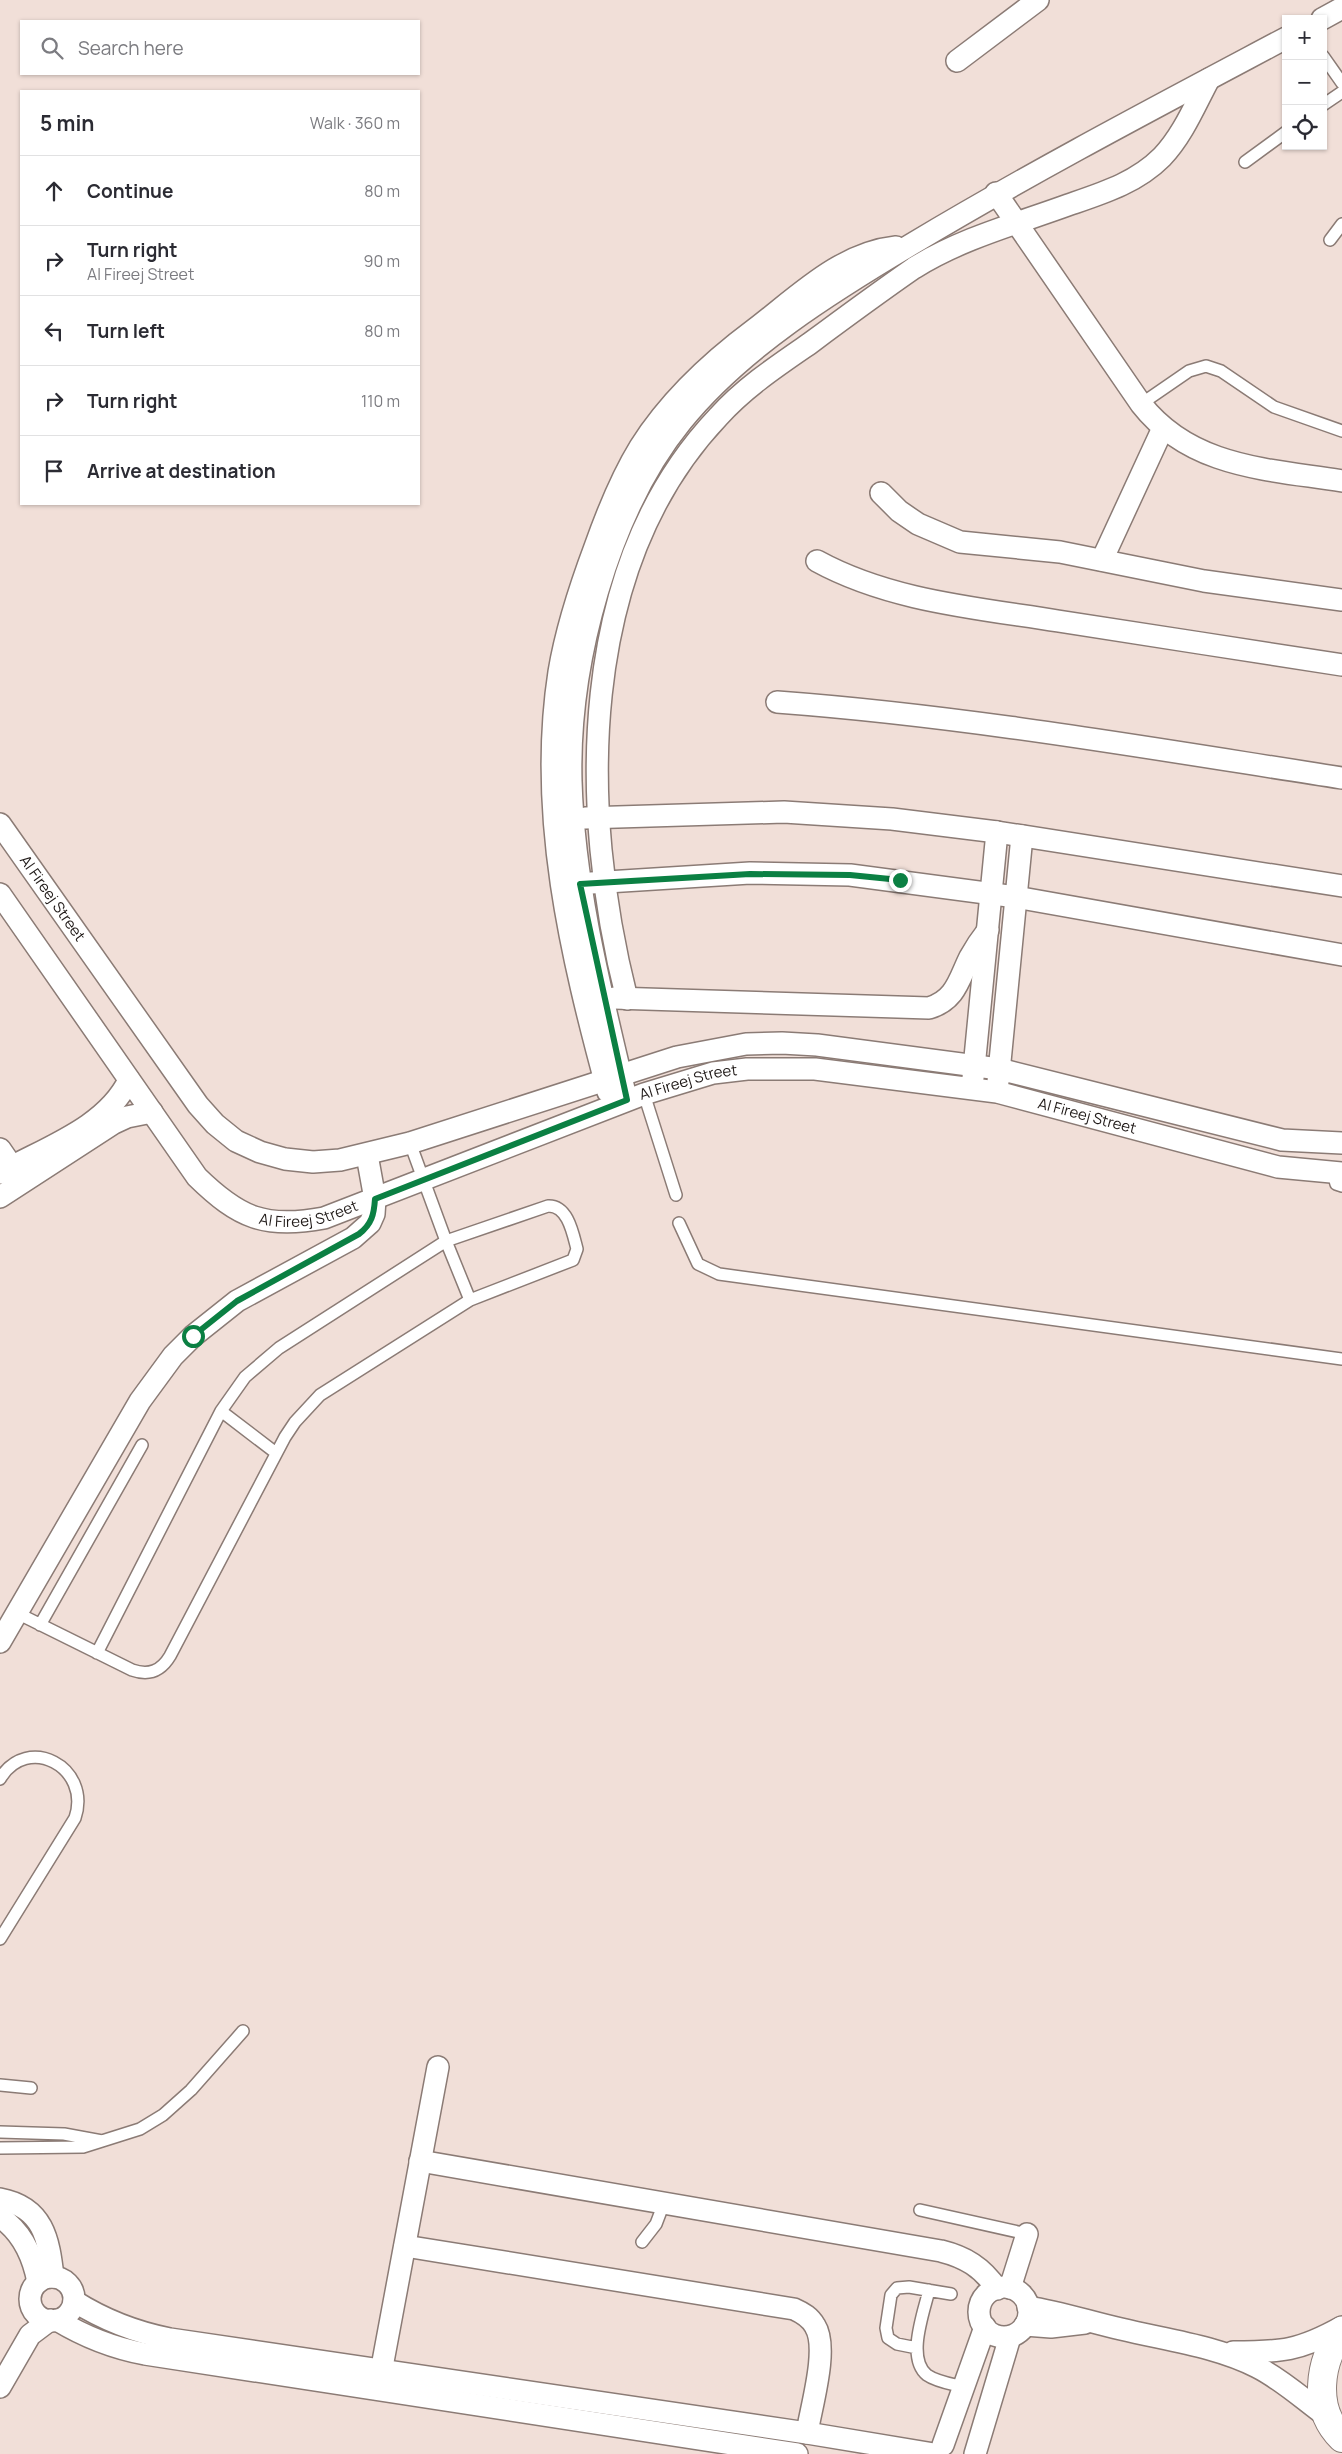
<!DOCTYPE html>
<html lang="en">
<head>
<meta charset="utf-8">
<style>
	body { margin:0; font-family:Manrope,sans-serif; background:#f7f7f7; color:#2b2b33 }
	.controls { position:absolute; right:15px; top:15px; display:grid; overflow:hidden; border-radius:0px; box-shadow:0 1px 4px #0004 }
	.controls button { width:45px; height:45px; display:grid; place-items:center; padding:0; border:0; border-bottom:1px solid #e1e1e2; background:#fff; color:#2b2b33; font:25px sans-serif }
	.stop { position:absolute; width:15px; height:15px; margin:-11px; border:4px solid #0b8043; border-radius:50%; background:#fff }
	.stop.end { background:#0b8043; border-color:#fff; box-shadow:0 1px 5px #0008 }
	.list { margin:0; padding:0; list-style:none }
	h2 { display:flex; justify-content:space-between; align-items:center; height:65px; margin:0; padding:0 20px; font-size:21px }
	h2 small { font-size:16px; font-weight:400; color:#7c7c81 }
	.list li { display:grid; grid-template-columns:32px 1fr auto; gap:15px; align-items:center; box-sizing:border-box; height:70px; padding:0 20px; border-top:1px solid #e1e1e2 }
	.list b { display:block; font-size:19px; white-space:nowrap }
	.list p { margin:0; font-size:16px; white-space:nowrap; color:#7c7c81 }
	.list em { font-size:16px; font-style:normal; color:#7c7c81 }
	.icon { flex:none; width:28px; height:28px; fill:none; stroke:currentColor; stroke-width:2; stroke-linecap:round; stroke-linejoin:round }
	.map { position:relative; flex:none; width:1342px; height:2454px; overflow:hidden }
	.search { position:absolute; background:#fff; box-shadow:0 1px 4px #0004; left:20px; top:20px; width:400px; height:55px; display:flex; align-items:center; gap:12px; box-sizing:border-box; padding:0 18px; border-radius:0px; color:#7c7c81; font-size:19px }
	.panel { position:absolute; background:#fff; box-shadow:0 1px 4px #0004; left:20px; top:90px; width:400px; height:415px; border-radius:0px }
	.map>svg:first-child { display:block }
</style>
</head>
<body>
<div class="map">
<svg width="1342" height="2454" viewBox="0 0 1342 2454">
	<rect width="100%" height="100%" fill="#f1dfd8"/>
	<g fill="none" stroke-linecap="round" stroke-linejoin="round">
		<g stroke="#8b7b75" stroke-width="14">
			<path id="lane" d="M1323 56 1342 83
				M1323 105 1342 92
				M1245 162 1286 132
				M1330 240 1342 224
				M1141 404 1189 371 1206 366 1221 371 1274 407 1342 431
				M644 1094 676 1195
				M410 1143 446 1241 470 1300
				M1333 1173 1336 1184 1342 1186
				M679 1223 698 1264 719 1274 1342 1359
				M221 1411 276 1453
				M17 1613 132 1670C149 1676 161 1671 170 1656L285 1437 295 1422 320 1395 470 1300 573 1260 577 1249C573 1234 568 1205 548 1206L446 1241 279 1348 245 1377 221 1411 97 1653
				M40 1625 142 1445
				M0 1779C27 1733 92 1767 75 1818L0 1939
				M0 2085 31 2088
				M0 2132 64 2134 102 2141
				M0 2148 83 2147 140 2129 163 2115 191 2090 243 2031
				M920 2210 1027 2234
				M642 2242 656 2224 664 2203
				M929 2290C924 2312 906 2358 927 2375 937 2382 952 2384 964 2387
				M917 2348 897 2344 888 2338 886 2328 891 2295 897 2288 909 2287 951 2294"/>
		</g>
		<g stroke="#8b7b75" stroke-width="24">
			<g id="street">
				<path d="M1322 19 1342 8"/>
				<path d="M957 61 1038 0"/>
				<path d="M996 193 1141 404C1191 468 1268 469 1342 481"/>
				<path d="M881 493 899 511 918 524 960 542 1060 552 1204 581 1342 600"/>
				<path d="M1102 560 1163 428"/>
				<path d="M817 561C890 601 977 608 1058 621 1153 636 1247 650 1342 665"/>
				<path d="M777 702C966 716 1154 749 1342 778"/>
				<path d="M585 818 784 812 892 819 997 832 1342 886"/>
				<path id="s1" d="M0 824 198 1105 215 1124 236 1141 260 1152 285 1159 313 1162 340 1160 410 1143 677 1057 746 1044 782 1043 817 1045 999 1069 1282 1140 1342 1143"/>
				<path d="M591 883 750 873 850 875 1016 897 1342 955"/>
				<path id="s2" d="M0 894 197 1177C239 1218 265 1229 324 1218L644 1094 713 1073 747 1069H815L997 1092 1278 1167 1342 1173"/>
				<path d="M614 998 929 1008C956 1000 959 979 970 957 975 948 981 939 988 930"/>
				<path d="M627 999C579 811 576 567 718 417 744 388 777 366 809 344 844 318 878 293 914 268 962 238 1016 224 1068 205 1103 193 1136 183 1162 157 1183 135 1195 105 1209 79"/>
				<path d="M973 1078 997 832"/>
				<path d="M998 1082 1022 836"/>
				<path d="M624 1089C600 988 574 885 571 781 568 664 608 512 682 421 741 348 833 291 912 244 1034 171 1160 105 1286 38"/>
				<path d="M608 1092C571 956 537 814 559 672 566 630 580 587 595 547 607 513 621 478 640 447 669 401 712 361 755 329 797 297 840 253 896 247"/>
				<path d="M0 1149 20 1178"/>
				<path d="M0 1173C44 1148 106 1128 129 1080"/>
				<path d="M0 1197 114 1123 127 1117 152 1112"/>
				<path d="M0 1642 140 1401 173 1356 193 1336 237 1301 353 1238 370 1223 374 1214 375 1199 367 1155"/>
				<path d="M420 2161 941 2251C965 2257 982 2267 997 2289"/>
				<path d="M0 2199C43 2207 49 2239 53 2277"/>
				<path d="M0 2217C22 2232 33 2256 38 2282"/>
				<path d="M405 2246 794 2309C803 2313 810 2317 815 2326 829 2348 811 2407 807 2433"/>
				<circle cx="52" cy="2299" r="22"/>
				<circle cx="1004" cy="2312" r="25"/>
				<path d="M1010 2288 1027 2234"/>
				<path d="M74 2301C104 2320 134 2332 170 2339L807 2433 934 2454"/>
				<path d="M1028 2307C1060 2312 1090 2322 1121 2329 1166 2340 1216 2346 1257 2367 1283 2380 1305 2401 1329 2418"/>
				<path d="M57 2320C85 2337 113 2348 145 2354L797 2454"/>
				<path d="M1025 2325 1051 2327 1085 2323"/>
				<path d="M1233 2352C1282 2352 1299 2351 1342 2327"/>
				<path d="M379 2383 438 2067"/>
				<path d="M0 2387 30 2335 50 2320"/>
				<path d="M943 2445 985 2327"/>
				<path d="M975 2454 1010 2337"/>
			</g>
		</g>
		<g stroke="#8b7b75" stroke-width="30">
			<path id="secondary" d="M1342 2331C1319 2361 1312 2409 1342 2438"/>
		</g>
		<use href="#lane" stroke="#fff" stroke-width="11"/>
		<use href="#street" stroke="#fff" stroke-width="21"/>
		<use href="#secondary" stroke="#fff" stroke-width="28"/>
	</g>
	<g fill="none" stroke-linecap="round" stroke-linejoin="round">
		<path stroke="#0b8043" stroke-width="6" d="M193 1336 237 1301 359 1234C372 1224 374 1214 375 1199L627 1100 580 884 750 874 850 875 900 880"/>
	</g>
	<g text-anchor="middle" stroke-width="4" stroke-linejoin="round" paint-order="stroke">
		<g font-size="15" fill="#201a18" stroke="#f1dfd8">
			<text dy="5" stroke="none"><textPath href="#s1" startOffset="91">Al Fireej Street</textPath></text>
			<text dy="5" stroke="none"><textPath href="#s2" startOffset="875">Al Fireej Street</textPath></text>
			<text dy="5" stroke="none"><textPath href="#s2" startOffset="1280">Al Fireej Street</textPath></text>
			<text dy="5" stroke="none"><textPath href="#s2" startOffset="471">Al Fireej Street</textPath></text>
		</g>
	</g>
</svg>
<div class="controls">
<button>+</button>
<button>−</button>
<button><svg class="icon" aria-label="locate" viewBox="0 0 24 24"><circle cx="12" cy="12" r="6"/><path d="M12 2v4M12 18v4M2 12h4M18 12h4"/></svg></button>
</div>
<div class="stop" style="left:193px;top:1336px"></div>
<div class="stop end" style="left:900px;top:880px"></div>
<div class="search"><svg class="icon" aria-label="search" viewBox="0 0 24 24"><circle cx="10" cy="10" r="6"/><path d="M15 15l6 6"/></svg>Search here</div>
<section class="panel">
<h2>5 min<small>Walk · 360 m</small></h2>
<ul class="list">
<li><svg class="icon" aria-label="ahead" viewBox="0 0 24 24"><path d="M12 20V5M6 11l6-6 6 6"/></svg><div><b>Continue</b></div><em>80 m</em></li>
<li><svg class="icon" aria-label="right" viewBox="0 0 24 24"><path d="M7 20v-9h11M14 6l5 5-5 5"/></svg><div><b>Turn right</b><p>Al Fireej Street</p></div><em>90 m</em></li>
<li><svg class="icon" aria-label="left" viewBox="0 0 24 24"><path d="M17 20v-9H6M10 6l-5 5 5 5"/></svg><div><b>Turn left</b></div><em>80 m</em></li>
<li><svg class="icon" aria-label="right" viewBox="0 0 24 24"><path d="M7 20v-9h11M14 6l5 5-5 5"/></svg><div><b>Turn right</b></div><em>110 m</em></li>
<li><svg class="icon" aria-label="arrive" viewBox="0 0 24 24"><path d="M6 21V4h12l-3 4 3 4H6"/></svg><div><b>Arrive at destination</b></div></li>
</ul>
</section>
</div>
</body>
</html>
